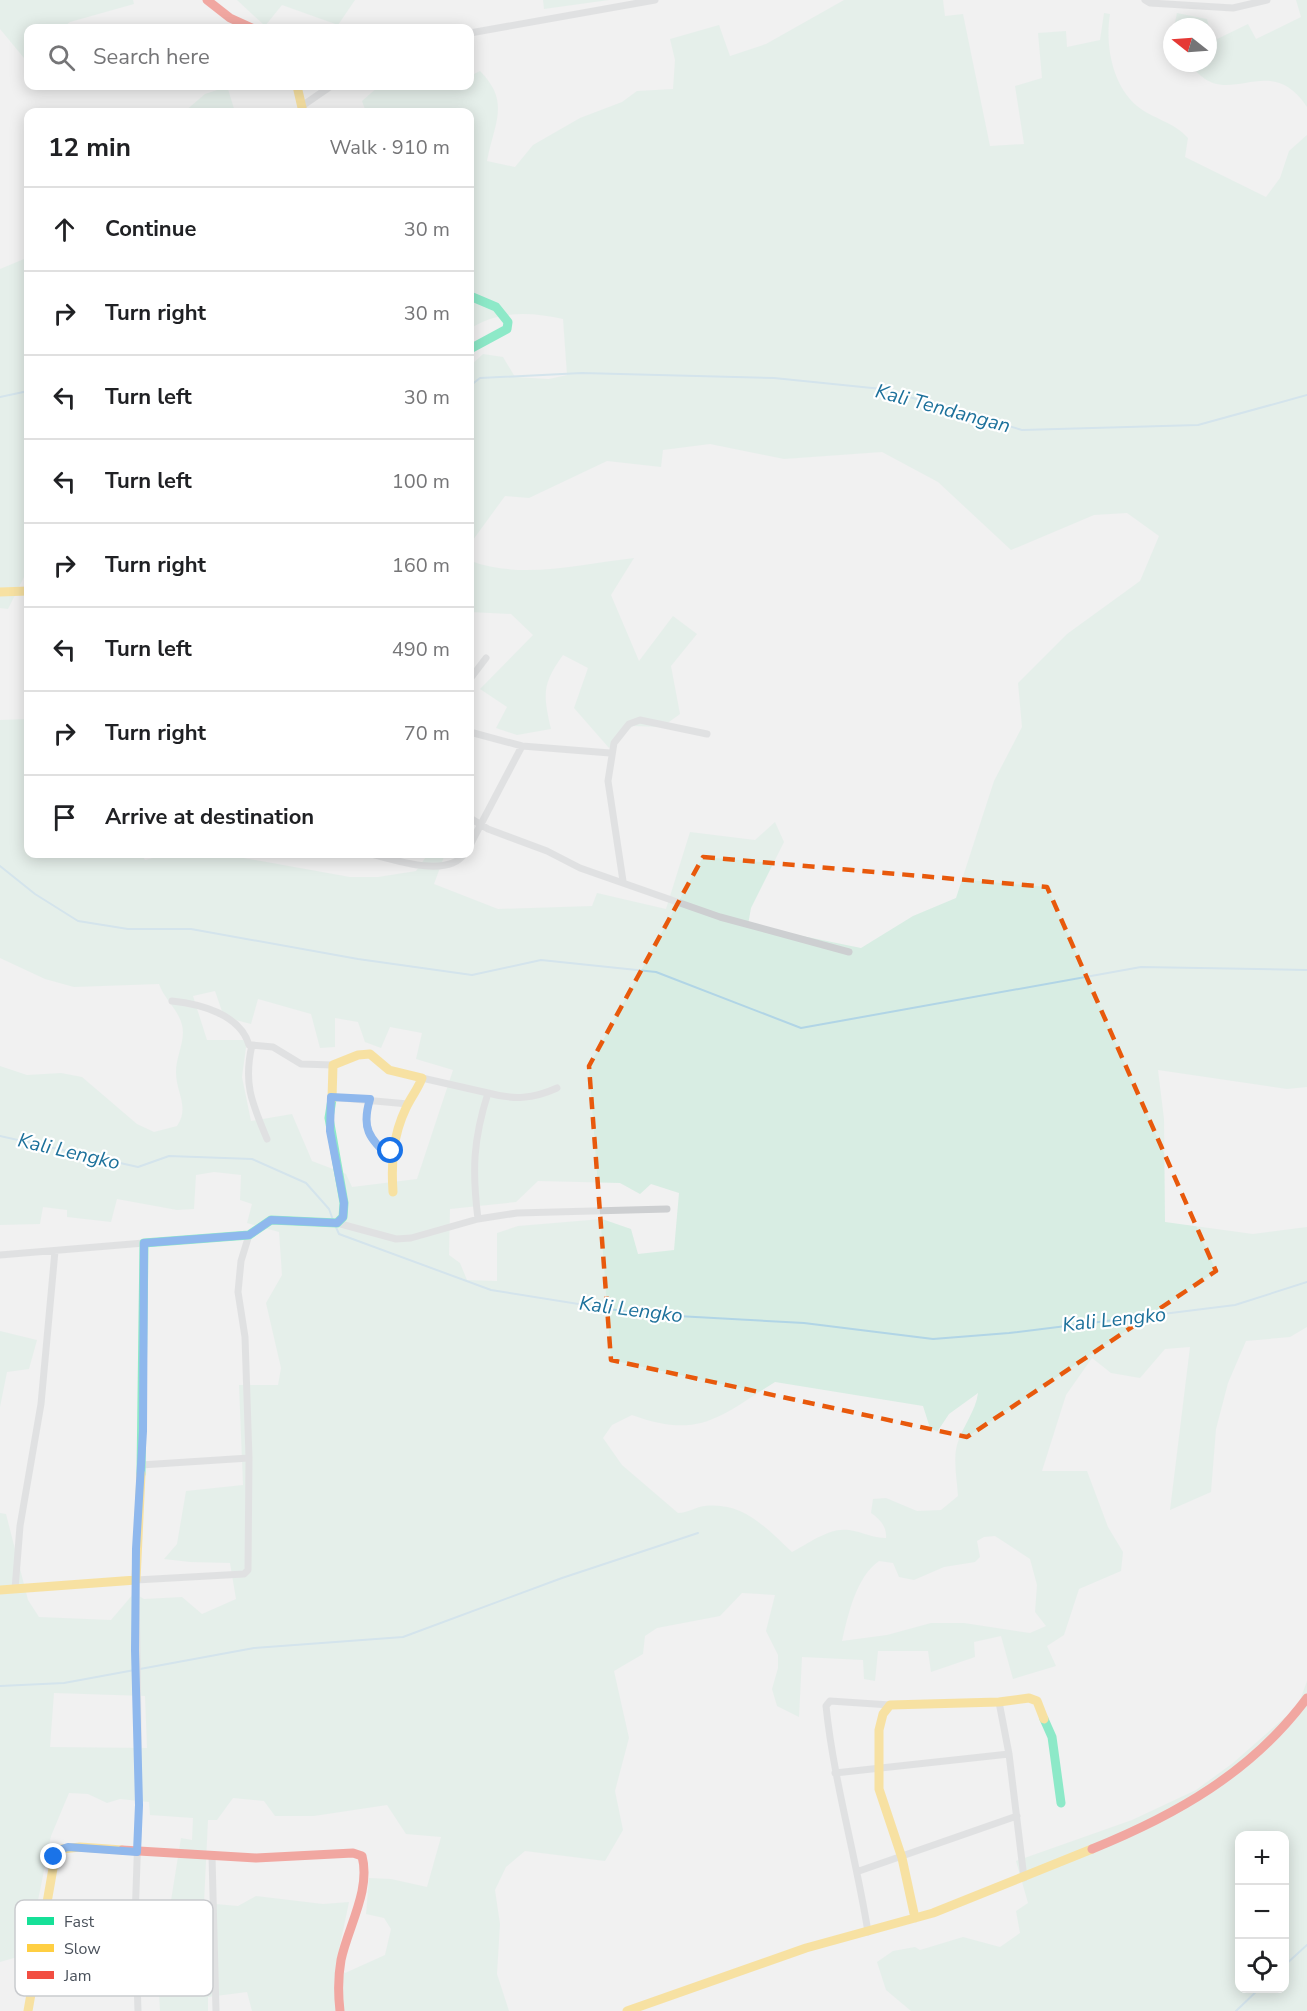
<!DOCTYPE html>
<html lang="en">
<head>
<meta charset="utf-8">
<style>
	body { margin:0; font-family:"Nunito Sans",sans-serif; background:#f2f2f2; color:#202124 }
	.controls { position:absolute; right:18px; bottom:18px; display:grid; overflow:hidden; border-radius:12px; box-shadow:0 3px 15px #0003 }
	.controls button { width:54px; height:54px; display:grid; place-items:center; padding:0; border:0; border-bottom:2px solid #e0e0e0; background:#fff; color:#202124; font:30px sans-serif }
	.compass { position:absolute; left:1163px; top:18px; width:54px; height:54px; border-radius:50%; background:#fff; box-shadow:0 3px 15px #0003; rotate:287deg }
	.stop { position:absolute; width:18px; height:18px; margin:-14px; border:4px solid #1a73e8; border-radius:50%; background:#fff }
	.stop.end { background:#1a73e8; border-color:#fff; box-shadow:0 2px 6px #0008 }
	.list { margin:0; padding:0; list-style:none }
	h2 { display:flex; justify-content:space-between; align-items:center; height:78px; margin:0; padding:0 24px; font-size:26px }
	h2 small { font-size:20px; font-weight:400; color:#757577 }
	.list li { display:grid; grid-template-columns:39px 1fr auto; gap:18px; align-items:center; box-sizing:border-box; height:84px; padding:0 24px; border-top:2px solid #e0e0e0 }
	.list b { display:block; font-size:22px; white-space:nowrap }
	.list em { font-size:20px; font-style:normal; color:#757577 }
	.icon { flex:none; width:33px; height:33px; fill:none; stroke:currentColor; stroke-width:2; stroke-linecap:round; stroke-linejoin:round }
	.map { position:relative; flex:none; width:1307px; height:2011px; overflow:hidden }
	.search { position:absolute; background:#fff; box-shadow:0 3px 15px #0003; left:24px; top:24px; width:450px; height:66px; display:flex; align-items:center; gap:15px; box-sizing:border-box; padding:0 21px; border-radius:12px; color:#757577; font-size:22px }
	.panel { position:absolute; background:#fff; box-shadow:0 3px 15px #0003; left:24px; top:108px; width:450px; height:750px; border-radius:12px }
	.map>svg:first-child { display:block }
</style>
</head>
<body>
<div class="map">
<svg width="1307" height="2011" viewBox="0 0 1307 2011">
	<rect width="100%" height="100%" fill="#f1f1f1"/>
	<path fill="#d8ede3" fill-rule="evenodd" d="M0 0H133L134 4 70 22 63 28H28V56L24 58 0 29Z
		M237 0H355L338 25 282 5 265 26Z
		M543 0H609L544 9Z
		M844 0H943L945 16 963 14 990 146 1024 144 1015 86 1042 78 1038 33 1066 31 1067 47 1100 40 1104 13 1110 14C1105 45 1112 85 1137 106 1153 119 1174 122 1188 138L1185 157 1266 197 1280 178 1289 151 1307 135V1087L1287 1089 1158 1070 1164 1119 1165 1222 1253 1234 1307 1227V1327L1290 1337 1246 1341 1228 1383 1216 1429 1211 1492 1170 1510 1190 1347 1165 1349 1140 1378 1111 1373 1092 1358 1066 1395 1042 1471H1087L1108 1527 1123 1552 1121 1571 1079 1589 1064 1635 1047 1646 1056 1666 1013 1679 1001 1636 974 1642 975 1657 931 1672 928 1651H878L875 1681 864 1679 863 1660 802 1657 799 1717 777 1706 772 1689 778 1668V1655L766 1631 775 1595 742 1593 720 1616 657 1628 645 1636 643 1654 614 1671 629 1738 615 1791 623 1830 605 1861 525 1851 506 1867 495 1890 500 1924 497 1974 509 2011H252L247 1992 208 1997V2011H160L159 1993 145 1990 146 1957 155 1954 159 1918 169 1913 181 1838 192 1840 193 1818 150 1815 149 1802 120 1799 107 1803 88 1794 69 1793 51 1836 33 1925 21 1956 0 1962V1513L6 1514 28 1600 39 1617 111 1620 134 1593 144 1599 182 1597 202 1614 236 1599 230 1563 190 1562 164 1559 177 1544 186 1491 243 1485 239 1385H278L281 1368 266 1303 282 1275 279 1232 247 1223 252 1204 240 1200 241 1175 214 1172 196 1175 194 1209 177 1210 117 1199 111 1222 67 1217V1210L43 1207 40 1224 0 1225V1066L27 1075 61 1073 82 1077 137 1124 154 1132 177 1126C190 1107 176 1093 176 1072 176 1056 186 1040 182 1025 178 1009 164 999 159 984L74 987 45 979 0 958V720L28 719V854H142L145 860 168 854H237L238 857 350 877H378L416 871 428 854H445L434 884 498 909 592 906 597 893 666 909 690 832 755 840 775 822 784 842 751 908 748 925 861 948 913 916 956 898 994 781 1022 727 1018 683 1067 634 1140 581 1159 536 1127 513 1094 515 1011 550 938 482 882 452 784 459 710 444 663 450 661 467 607 461 529 498 505 496 470 544 471 561C522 580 580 564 634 558L611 595 639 661 673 616 697 634 671 666 680 714 662 727 633 726 609 748 574 708 588 668 563 655C542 684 543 694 551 729L517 735 496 728 507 707 480 689 533 635 511 614 470 612V366L483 354 503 357 515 377 549 379 567 375 563 319C532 312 497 310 470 329V112H366L362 101 379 86H470V76L480 71C511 102 494 123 487 161L515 167 533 145 580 118 622 102 637 91 673 89 675 60 670 39 719 25 730 56 766 44ZM215 991 224 1017 251 1024 258 999 311 1014 320 1048 335 1047V1018L358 1022 365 1042 381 1048 390 1027 422 1033 416 1059 453 1070 417 1179 352 1187 346 1174 312 1161 292 1114 251 1121 242 1077 247 1040H207L193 996ZM538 1181 620 1183 640 1194 651 1184 679 1193 674 1250 638 1254 631 1229 602 1219 518 1226 497 1233V1281L467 1280 460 1263 449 1255 450 1209 516 1202ZM775 1382 923 1406 930 1428 937 1432 949 1414 978 1393C976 1411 962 1427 957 1445 953 1460 957 1480 958 1496L941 1510 917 1511 886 1498 873 1499 871 1513C880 1519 887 1527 886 1538 872 1538 863 1532 849 1530 830 1527 809 1543 792 1552 766 1528 744 1502 705 1506 695 1507 688 1513 678 1513L622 1465 603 1438 612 1425 632 1415C700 1440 720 1416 775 1382ZM995 1536 1030 1559 1037 1585 1035 1612 1046 1626 1030 1633 964 1623H931L887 1635 842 1641C848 1615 856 1577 879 1561L893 1563 899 1577 914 1580 944 1567 975 1562 980 1557 977 1541 984 1537ZM54 1693 145 1696 147 1748 50 1747ZM233 1798 264 1801 275 1816H314L387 1805 406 1834 441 1837 427 1887 391 1879 369 1878 366 1914 384 1918 391 1929 385 1955 345 1973 336 1964 349 1902 323 1904 256 1896 238 1906 204 1903 208 1820H217Z
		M1296 0H1307V107C1273 55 1237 100 1205 79 1199 75 1193 68 1188 63H1208V27H1174L1177 13 1207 19 1213 41 1248 24 1256 39 1301 17Z
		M220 89H228L235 112H184L205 94Z
		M28 252V575L24 577 8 609 0 608V269L24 259Z
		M0 1331 37 1340 29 1369 7 1372 0 1407Z
		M1307 1681V2011H911L886 1990 877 1962 893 1951 915 1947 920 1950 963 1937 1000 1947 1020 1933 1016 1911 1028 1903 1016 1861 1132 1820 1196 1790 1233 1763 1298 1706ZM1240 1836H1284V1988H1240Z"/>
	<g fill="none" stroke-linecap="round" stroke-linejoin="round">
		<path stroke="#b1d5e6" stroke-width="2" d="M470 386 480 378 582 373 774 378 882 389 1022 430 1198 425 1307 395
			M0 397 28 391
			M0 866 35 894 78 921 128 929H191L358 959 472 975 541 960 656 972 801 1028 1141 967 1307 970
			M0 1136 138 1167 169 1156 252 1159 306 1183 329 1209 333 1220
			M335 1225 339 1234 491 1290 641 1314 804 1323 933 1339 1009 1333 1235 1305 1307 1282
			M0 1686 64 1683 254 1648 403 1637 562 1578 698 1533
			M1284 1966 1307 1945
			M1236 2011 1260 1988"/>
		<path stroke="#cdcfd1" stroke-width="7" d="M1145 0 1150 3 1233 8 1267 0
			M470 33 655 0
			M302 106 331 86
			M470 679 486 658
			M470 732 522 746 610 753
			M470 818 488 829 547 851 580 868 720 917 849 952
			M470 845 522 746
			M372 854C394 860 448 878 464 854
			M623 881 608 781 614 743 629 724 640 720 707 734
			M172 1001C200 1004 240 1014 249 1045H252
			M422 1078 488 1093C473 1140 472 1171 478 1219
			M488 1093C514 1100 533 1099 557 1088
			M331 1097 408 1104
			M370 1099C361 1129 369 1137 390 1158
			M267 1139C252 1103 243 1084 252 1045L273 1047 301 1064 333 1065
			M337 1223 396 1239 411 1238 478 1219 517 1213 667 1209
			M0 1255 144 1243
			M141 1465 249 1458
			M15 1589 20 1526 41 1404 55 1251
			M999 1702 1009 1754
			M835 1773 1009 1754 1024 1878
			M212 1856 216 2011
			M859 1871 1017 1816
			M868 1932C856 1856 834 1783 826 1706L830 1701 890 1705
			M138 2011 135 1919 139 1805 136 1580 244 1574 248 1570 249 1458 245 1337 238 1292 241 1261 249 1235"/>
		<path stroke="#16e098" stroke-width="9" d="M470 296 496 307 508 322 507 329 470 349
			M141 1474 144 1243 249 1235 271 1220 337 1223 343 1217 344 1203 329 1118 332 1099
			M1044 1719 1052 1737 1061 1803"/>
		<path stroke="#ffcf43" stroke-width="9" d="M297 86 303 112
			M0 592 28 591
			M332 1099 333 1065 358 1055 370 1054 389 1070 422 1078C418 1089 411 1097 406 1108 393 1135 391 1162 393 1192
			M0 1590 136 1580 141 1474
			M915 1918 902 1858 879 1789V1730L883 1714 890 1705 999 1702 1029 1698 1037 1701 1044 1719
			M28 2011 55 1857 62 1849 80 1847 122 1850
			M627 2011 806 1948 933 1913 1092 1849"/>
		<path stroke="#f24e42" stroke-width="9" d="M207 0 230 18 252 28
			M1092 1849C1176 1815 1252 1772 1307 1698
			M122 1850 256 1858 353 1853 362 1856C371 1890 348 1927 341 1960 338 1977 338 1994 340 2011"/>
	</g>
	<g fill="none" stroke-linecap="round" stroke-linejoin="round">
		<path stroke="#1a73e8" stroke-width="8" d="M54 1857 62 1849 68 1847 137 1852 139 1805 135 1650 136 1549 143 1431 144 1243 249 1235 271 1220 337 1223 343 1217 344 1203 330 1131 331 1097 370 1099C361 1129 369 1137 390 1158L391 1151"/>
	</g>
	<path d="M0 0H1307V2011H0ZM703 857 1047 887 1216 1271 967 1437 611 1360 589 1066Z" fill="#f1f1f1" fill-opacity=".55" fill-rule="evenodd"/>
	<path fill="none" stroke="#e8590c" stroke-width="4.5" stroke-dasharray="12 8" stroke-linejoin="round" d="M703 857 1047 887 1216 1271 967 1437 611 1360 589 1066Z"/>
	<g text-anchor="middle" stroke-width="4.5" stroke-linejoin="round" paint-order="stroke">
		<g font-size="20" font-style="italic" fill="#1d719b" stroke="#fff">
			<text transform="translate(943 408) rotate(15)" y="7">Kali Tendangan</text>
			<text transform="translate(69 1151) rotate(13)" y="7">Kali Lengko</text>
			<text transform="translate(631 1309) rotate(7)" y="7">Kali Lengko</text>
			<text transform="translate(1114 1319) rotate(-6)" y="7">Kali Lengko</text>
		</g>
	</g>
	<rect x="15" y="1900" width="198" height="96" rx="9" fill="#fff" stroke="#c9cbce" stroke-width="1.5"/>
	<rect x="27" y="1917" width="27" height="8" fill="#16e098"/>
	<rect x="27" y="1944" width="27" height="8" fill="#ffcf43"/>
	<rect x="27" y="1971" width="27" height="8" fill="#f24e42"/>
	<g font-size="16" fill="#4a515b">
		<text x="64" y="1927">Fast</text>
		<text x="64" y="1954">Slow</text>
		<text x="64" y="1981">Jam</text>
	</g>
</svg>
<div class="controls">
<button>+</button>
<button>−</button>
<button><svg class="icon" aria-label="locate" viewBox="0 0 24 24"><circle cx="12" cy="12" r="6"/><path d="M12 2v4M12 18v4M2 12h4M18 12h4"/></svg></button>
</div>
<svg class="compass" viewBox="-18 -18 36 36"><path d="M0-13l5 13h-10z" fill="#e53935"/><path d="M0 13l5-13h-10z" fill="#757577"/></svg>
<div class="stop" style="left:391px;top:1151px"></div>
<div class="stop end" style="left:54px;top:1857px"></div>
<div class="search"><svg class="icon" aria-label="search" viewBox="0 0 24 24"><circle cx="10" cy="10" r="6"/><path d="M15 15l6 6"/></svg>Search here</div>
<section class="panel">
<h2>12 min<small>Walk · 910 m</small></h2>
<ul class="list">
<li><svg class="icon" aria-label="ahead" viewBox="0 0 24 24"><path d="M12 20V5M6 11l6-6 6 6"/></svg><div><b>Continue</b></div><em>30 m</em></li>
<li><svg class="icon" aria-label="right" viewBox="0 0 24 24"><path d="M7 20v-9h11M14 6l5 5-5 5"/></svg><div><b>Turn right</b></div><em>30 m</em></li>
<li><svg class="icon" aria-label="left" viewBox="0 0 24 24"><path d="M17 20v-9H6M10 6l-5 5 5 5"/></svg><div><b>Turn left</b></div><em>30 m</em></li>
<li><svg class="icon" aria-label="left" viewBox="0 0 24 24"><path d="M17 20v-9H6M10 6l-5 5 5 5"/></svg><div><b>Turn left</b></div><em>100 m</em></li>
<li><svg class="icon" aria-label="right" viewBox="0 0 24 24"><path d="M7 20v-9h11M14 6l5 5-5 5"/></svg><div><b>Turn right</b></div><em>160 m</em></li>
<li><svg class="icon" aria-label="left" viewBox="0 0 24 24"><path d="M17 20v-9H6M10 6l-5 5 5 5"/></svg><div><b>Turn left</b></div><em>490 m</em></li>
<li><svg class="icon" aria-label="right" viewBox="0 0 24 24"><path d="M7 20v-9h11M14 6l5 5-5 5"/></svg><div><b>Turn right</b></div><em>70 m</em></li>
<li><svg class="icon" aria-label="arrive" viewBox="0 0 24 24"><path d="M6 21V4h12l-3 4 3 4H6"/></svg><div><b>Arrive at destination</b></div></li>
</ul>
</section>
</div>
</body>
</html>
